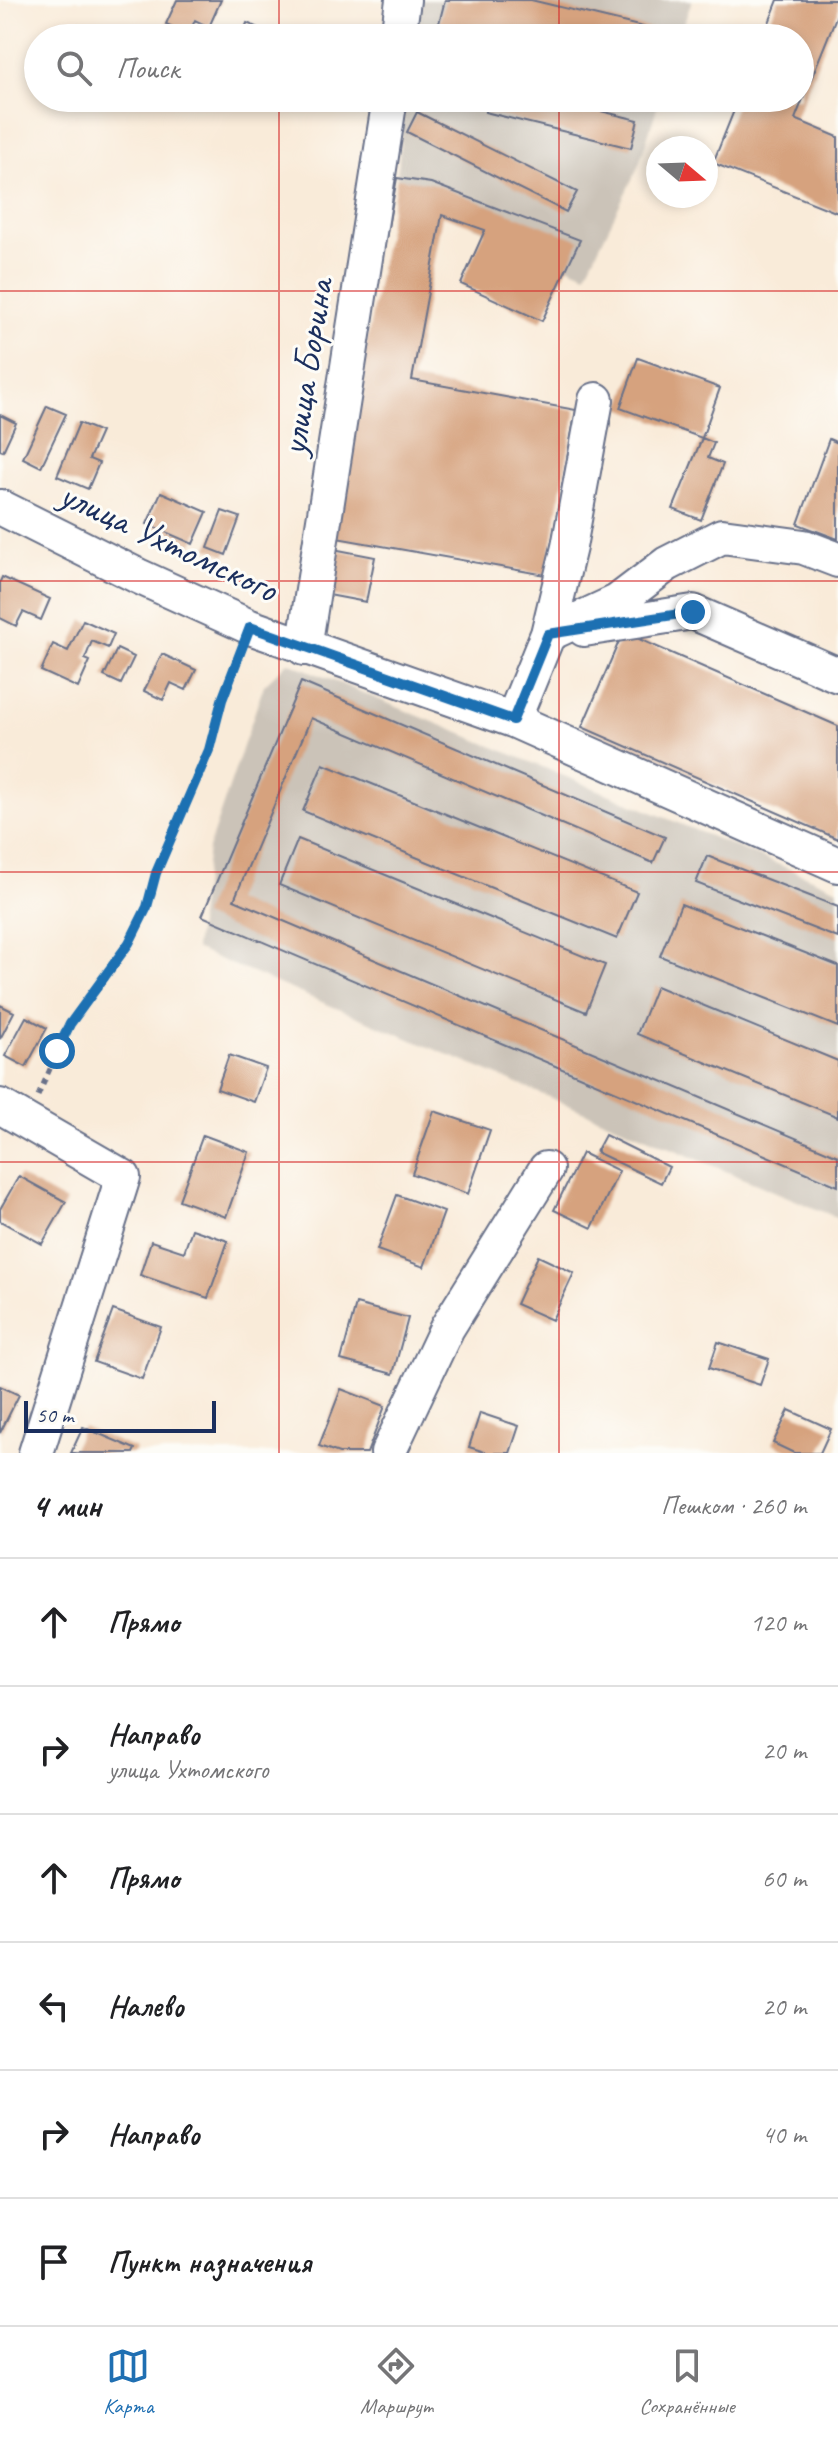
<!DOCTYPE html>
<html lang="ru">
<head>
<meta charset="utf-8">
<style>
	body { margin:0; font-family:Caveat,sans-serif; background:#f2f2f2; color:#202124 }
	.compass { position:absolute; left:646px; top:136px; width:72px; height:72px; border-radius:50%; background:#fff; box-shadow:0 4px 12px #0003; rotate:109deg }
	.scale { position:absolute; left:24px; bottom:20px; width:192px; box-sizing:border-box; padding-left:8px; border:4px solid #1b2f5e; border-top:0; font-size:22px; line-height:28px; white-space:nowrap; color:#1b2f5e; -webkit-text-stroke:6px #fdfcf7; paint-order:stroke }
	.stop { position:absolute; width:24px; height:24px; margin:-18px; border:6px solid #1f6fb2; border-radius:50%; background:#fff }
	.stop.end { background:#1f6fb2; border-color:#fff; box-shadow:0 2px 8px #0008 }
	.list { margin:0; padding:0; list-style:none }
	h2 { display:flex; justify-content:space-between; align-items:center; height:104px; margin:0; padding:0 32px; font-size:34px }
	h2 small { font-size:26px; font-weight:400; color:#757577 }
	.list li { display:grid; grid-template-columns:52px 1fr auto; gap:24px; align-items:center; box-sizing:border-box; height:128px; padding:0 32px; border-top:2px solid #e0e0e0 }
	.list b { display:block; font-size:30px; white-space:nowrap }
	.list p { margin:0; font-size:26px; white-space:nowrap; color:#757577 }
	.list em { font-size:26px; font-style:normal; color:#757577 }
	.icon { flex:none; width:44px; height:44px; fill:none; stroke:currentColor; stroke-width:2; stroke-linecap:round; stroke-linejoin:round }
	.map { position:relative; flex:none; width:838px; height:1453px; overflow:hidden }
	.search { position:absolute; background:#fff; box-shadow:0 4px 12px #0003; left:24px; right:24px; top:24px; height:88px; display:flex; align-items:center; gap:20px; box-sizing:border-box; padding:0 28px; border-radius:44px; color:#757577; font-size:30px }
	.sheet { height:872px; background:#fff }
	nav { display:flex; justify-content:space-around; align-items:center; box-sizing:border-box; height:112px; border-top:2px solid #e0e0e0; background:#fff; font-size:22px; color:#757577 }
	nav a { display:grid; justify-items:center; gap:4px }
	nav .on { color:#1f6fb2 }
	.map>svg:first-child { display:block }
</style>
</head>
<body>
<div class="map">
<svg width="838" height="1453" viewBox="0 0 838 1453">
	<rect width="100%" height="100%" fill="#fdfcf7"/>
	<filter id="ink" filterUnits="userSpaceOnUse"><feTurbulence type="fractalNoise" baseFrequency=".0125" numOctaves="2"/><feDisplacementMap in="SourceGraphic" scale="16" xChannelSelector="R" yChannelSelector="G"/><feConvolveMatrix kernelMatrix="1 2 1 2 8 2 1 2 1" color-interpolation-filters="sRGB"/></filter>
	<filter id="wash" filterUnits="userSpaceOnUse"><feTurbulence type="fractalNoise" baseFrequency=".006" numOctaves="4" result="noise"/><feDisplacementMap in="SourceGraphic" scale="32" xChannelSelector="R" yChannelSelector="G"/><feGaussianBlur stdDeviation="1.8" result="paint"/><feColorMatrix in="noise" values="0 0 0 0 0 0 0 0 0 0 0 0 0 0 0 0 0 1.4 0 .05"/><feComposite in="paint" operator="in"/></filter>
	<g filter="url(#wash)">
		<rect width="100%" height="100%" fill="#f9ebd9"/>
		<path fill="#cbc3b8" d="M418 0H692L679 38H413Z
			M406 98H660L638 167 586 274 395 193Z
			M288 662 838 889V1218L195 949 208 849 264 685Z"/>
		<g id="blocks">
			<path fill="#d6a27e" d="M177 0H221L209 27 195 20 189 34 166 24Z
				M445 0H531L668 33 667 38H468L437 31Z
				M778 0H838V12L795 119 838 137V213L713 163 739 98H800V38H763Z
				M247 23 280 38H241Z
				M488 98H547L638 120 631 148 485 112Z
				M417 112 577 192 566 212 407 132Z
				M397 178 431 183 580 240 542 321 461 284 485 230 442 215 412 380 576 410 546 575 331 537Z
				M638 358 720 388 702 438 714 443 708 458 723 464 701 520 673 509 702 438 620 408Z
				M47 406 66 414 41 467 23 458Z
				M0 415 16 423 3 451 0 450Z
				M79 423 101 432 89 459 99 463 88 489 57 476Z
				M829 439 838 443V539L798 524Z
				M161 492 207 512 193 544 147 524Z
				M222 511 240 517 226 555 208 548Z
				M328 548 375 557 366 602 318 593Z
				M2 577 50 599 41 620 23 612 16 626 0 618V582Z
				M83 620 114 634 108 648 92 641 85 659 90 661 78 688 41 671 53 644 68 651Z
				M623 632 838 726V839L582 727Z
				M117 649 134 657 121 684 104 676Z
				M162 654 196 670 186 690 171 683 163 700 144 691Z
				M301 682 665 837 653 863 311 718 234 900 838 1156V1186L202 916Z
				M323 764 637 892 617 939 303 811Z
				M298 839 605 965 586 1012 279 885Z
				M707 856 838 907V938L696 883Z
				M681 904 838 966V1027L660 956Z
				M656 986 838 1061V1117L637 1034Z
				M0 1005 14 1012 0 1039Z
				M26 1017 47 1028 26 1067 5 1056Z
				M229 1055 266 1068 254 1102 217 1089Z
				M434 1111 490 1130 468 1194 412 1174Z
				M203 1135 249 1152 226 1217 179 1200Z
				M605 1135 669 1167 661 1183 596 1152Z
				M582 1153 619 1171 592 1228 554 1210Z
				M19 1176 66 1202 42 1244 0 1221V1209Z
				M397 1195 444 1212 424 1267 377 1250Z
				M192 1229 228 1241 208 1298 140 1275 151 1241 184 1252Z
				M538 1256 574 1273 552 1320 516 1304Z
				M356 1304 408 1318 393 1374 341 1360Z
				M113 1310 161 1327 142 1379 94 1362Z
				M718 1342 769 1359 760 1385 709 1368Z
				M0 1386 19 1395 0 1433Z
				M341 1389 385 1406 367 1453H339L319 1446Z
				M789 1410 831 1429 820 1453H794L773 1443Z
				M480 1413 519 1426 510 1453H488L469 1447Z
				M83 1427 135 1449 133 1453H71Z"/>
		</g>
	</g>
	<g filter="url(#ink)">
		<use href="#blocks" fill-opacity="0" stroke="#697189" stroke-width="2"/>
		<g fill="none" stroke-linecap="round" stroke-linejoin="round">
			<g stroke="#697189" stroke-width="38">
				<path id="minor" d="M398 38 403 0
					M0 507 138 576 250 627 513 720 838 865
					M584 629 693 612 838 675
					M548 634 617 602 667 564 722 536 804 547 838 560
					M304 648 390 98
					M513 720 548 634 569 547 596 400
					M0 1106 123 1177 36 1453
					M388 1453 447 1328 546 1169"/>
			</g>
			<path stroke="#697189" stroke-width="5" stroke-dasharray="6 6" stroke-linecap="butt" d="M38 1096 70 1024 108 975 129 943 147 907 156 873 209 750 222 700 239 653"/>
			<use href="#minor" stroke="#fff" stroke-width="34"/>
		</g>
	</g>
	<g fill="none" stroke-linecap="round" stroke-linejoin="round" filter="url(#ink)">
		<path stroke="#1f6fb2" stroke-width="10" d="M57 1051 70 1024 129 943 147 907 156 873 209 750 222 700 250 627 513 720 548 634 693 612"/>
	</g>
	<path fill="none" stroke="#d62828" stroke-width="2" stroke-opacity="0.55" d="M279 0V38M559 0V38M279 98V1453M559 98V1453M0 291H838M0 581H838M0 872H838M0 1162H838"/>
	<g text-anchor="middle" stroke-width="6" stroke-linejoin="round" paint-order="stroke">
		<g font-size="38" fill="#1b2f5e" stroke="#fdfcf7">
			<text transform="translate(306 367) rotate(-81)" y="13">улица Борина</text>
			<text transform="translate(169 541) rotate(25)" y="13">улица Ухтомского</text>
		</g>
	</g>
</svg>
<svg class="compass" viewBox="-18 -18 36 36"><path d="M0-13l5 13h-10z" fill="#e53935"/><path d="M0 13l5-13h-10z" fill="#757577"/></svg>
<div class="scale">50 m</div>
<div class="stop" style="left:57px;top:1051px"></div>
<div class="stop end" style="left:693px;top:612px"></div>
<div class="search"><svg class="icon" aria-label="search" viewBox="0 0 24 24"><circle cx="10" cy="10" r="6"/><path d="M15 15l6 6"/></svg>Поиск</div>
</div>
<section class="sheet">
<h2>4 мин<small>Пешком · 260 m</small></h2>
<ul class="list">
<li><svg class="icon" aria-label="ahead" viewBox="0 0 24 24"><path d="M12 20V5M6 11l6-6 6 6"/></svg><div><b>Прямо</b></div><em>120 m</em></li>
<li><svg class="icon" aria-label="right" viewBox="0 0 24 24"><path d="M7 20v-9h11M14 6l5 5-5 5"/></svg><div><b>Направо</b><p>улица Ухтомского</p></div><em>20 m</em></li>
<li><svg class="icon" aria-label="ahead" viewBox="0 0 24 24"><path d="M12 20V5M6 11l6-6 6 6"/></svg><div><b>Прямо</b></div><em>60 m</em></li>
<li><svg class="icon" aria-label="left" viewBox="0 0 24 24"><path d="M17 20v-9H6M10 6l-5 5 5 5"/></svg><div><b>Налево</b></div><em>20 m</em></li>
<li><svg class="icon" aria-label="right" viewBox="0 0 24 24"><path d="M7 20v-9h11M14 6l5 5-5 5"/></svg><div><b>Направо</b></div><em>40 m</em></li>
<li><svg class="icon" aria-label="arrive" viewBox="0 0 24 24"><path d="M6 21V4h12l-3 4 3 4H6"/></svg><div><b>Пункт назначения</b></div></li>
</ul>
</section>
<nav>
<a class="on"><svg class="icon" aria-label="map" viewBox="0 0 24 24"><path d="M3 6l6-2 6 2 6-2v14l-6 2-6-2-6 2zM9 4v14M15 6v14"/></svg>Карта</a>
<a><svg class="icon" aria-label="directions" viewBox="0 0 24 24"><path d="M12 3l9 9-9 9-9-9zM9 14v-3h6M13 9l2 2-2 2"/></svg>Маршрут</a>
<a><svg class="icon" aria-label="saved" viewBox="0 0 24 24"><path d="M7 4h10v16l-5-4-5 4z"/></svg>Сохранённые</a>
</nav>
</body>
</html>
